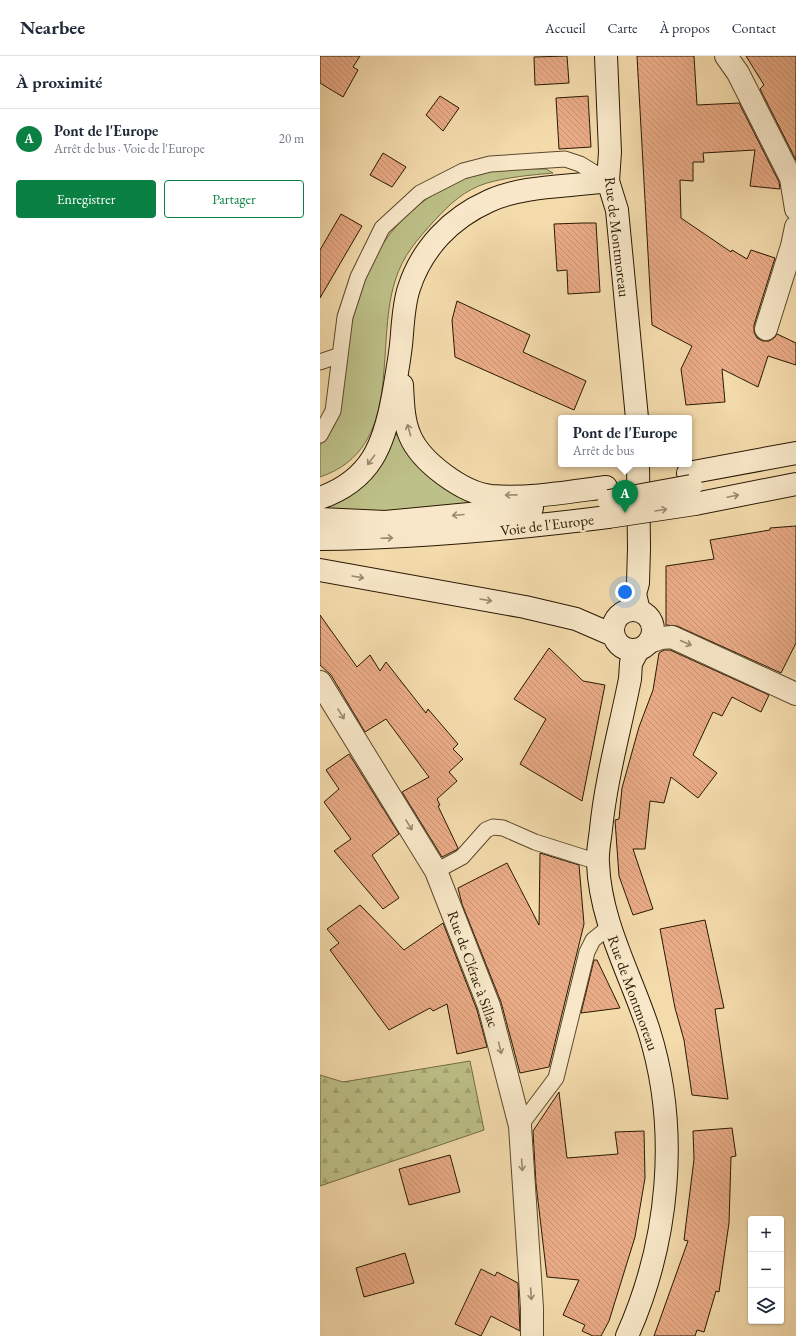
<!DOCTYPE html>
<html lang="fr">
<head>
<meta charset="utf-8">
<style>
	body { margin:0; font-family:"EB Garamond",serif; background:#f6f6f7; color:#1f2937 }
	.controls { position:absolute; right:12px; bottom:12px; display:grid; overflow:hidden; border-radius:4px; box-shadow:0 1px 3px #0004 }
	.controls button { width:36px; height:36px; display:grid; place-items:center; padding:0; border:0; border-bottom:1px solid #e0e1e3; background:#fff; color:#1f2937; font:20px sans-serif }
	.you { position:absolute; left:305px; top:536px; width:14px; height:14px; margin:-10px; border:3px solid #fff; border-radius:50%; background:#1a73e8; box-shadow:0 0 0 6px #1a73e833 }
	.badge { display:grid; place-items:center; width:26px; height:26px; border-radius:50%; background:#0b8043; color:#fff; font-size:13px; font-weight:700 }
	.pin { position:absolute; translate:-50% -33px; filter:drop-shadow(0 1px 2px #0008) }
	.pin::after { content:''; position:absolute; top:21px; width:14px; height:12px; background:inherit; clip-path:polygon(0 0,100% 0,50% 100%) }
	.popup { position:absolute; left:238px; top:359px; width:134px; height:52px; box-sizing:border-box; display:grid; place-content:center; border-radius:4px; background:#fff; filter:drop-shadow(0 1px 3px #0005); font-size:13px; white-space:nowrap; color:#747a83 }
	.popup b { font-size:15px; color:#1f2937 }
	.popup::after { content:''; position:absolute; left:50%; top:100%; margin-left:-8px; border:8px solid transparent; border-top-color:#fff }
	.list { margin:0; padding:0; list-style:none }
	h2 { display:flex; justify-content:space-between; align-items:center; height:52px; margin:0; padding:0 16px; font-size:17px }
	h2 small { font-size:13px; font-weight:400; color:#747a83 }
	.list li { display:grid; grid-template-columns:26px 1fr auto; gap:12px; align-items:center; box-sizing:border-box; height:60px; padding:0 16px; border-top:1px solid #e0e1e3 }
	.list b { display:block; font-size:15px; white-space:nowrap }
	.list p { margin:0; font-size:13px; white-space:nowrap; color:#747a83 }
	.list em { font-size:13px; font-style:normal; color:#747a83 }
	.actions { display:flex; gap:8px; padding:12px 16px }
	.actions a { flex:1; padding:9px 0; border:1px solid #0b8043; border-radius:4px; text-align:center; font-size:14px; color:#0b8043 }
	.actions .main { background:#0b8043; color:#fff }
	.icon { flex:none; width:22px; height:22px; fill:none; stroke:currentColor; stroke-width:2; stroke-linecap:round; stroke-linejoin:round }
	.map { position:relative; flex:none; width:476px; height:1280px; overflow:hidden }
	header { display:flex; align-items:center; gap:24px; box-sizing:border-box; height:56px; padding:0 20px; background:#fff; border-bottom:1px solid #e0e1e3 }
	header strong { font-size:19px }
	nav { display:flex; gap:22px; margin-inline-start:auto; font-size:14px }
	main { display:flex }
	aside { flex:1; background:#fff }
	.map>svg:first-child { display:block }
</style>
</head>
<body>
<header>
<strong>Nearbee</strong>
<nav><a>Accueil</a><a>Carte</a><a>À propos</a><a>Contact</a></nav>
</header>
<main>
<aside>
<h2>À proximité<small></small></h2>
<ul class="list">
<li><span class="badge">A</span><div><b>Pont de l'Europe</b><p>Arrêt de bus · Voie de l'Europe</p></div><em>20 m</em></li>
</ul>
<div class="actions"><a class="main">Enregistrer</a><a>Partager</a></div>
</aside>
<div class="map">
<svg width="476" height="1280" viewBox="0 0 476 1280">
	<defs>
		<pattern id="forest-firs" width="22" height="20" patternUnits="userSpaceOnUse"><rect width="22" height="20" fill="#bdc088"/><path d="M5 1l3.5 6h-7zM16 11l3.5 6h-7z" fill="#a2a474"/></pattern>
		<pattern id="building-back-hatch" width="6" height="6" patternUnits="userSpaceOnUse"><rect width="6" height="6" fill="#eaac87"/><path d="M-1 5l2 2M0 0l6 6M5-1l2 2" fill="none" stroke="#c99373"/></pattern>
	</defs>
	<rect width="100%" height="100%" fill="#f4dbac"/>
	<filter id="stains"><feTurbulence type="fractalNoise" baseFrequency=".005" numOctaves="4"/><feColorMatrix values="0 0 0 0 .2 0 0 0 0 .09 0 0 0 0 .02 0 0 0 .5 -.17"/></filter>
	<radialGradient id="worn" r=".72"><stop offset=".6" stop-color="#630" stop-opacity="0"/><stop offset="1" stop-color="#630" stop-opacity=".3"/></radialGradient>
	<path fill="#bdc088" stroke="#726c45" d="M226 113 233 117C211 119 188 121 167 127 144 134 130 148 114 165 97 184 83 199 75 225 54 292 85 392 0 421V389C26 365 23 325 27 292 35 224 65 161 129 130 142 123 157 116 171 114 189 111 208 113 226 113Z
		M79 378 174 452 68 456 0 457V452C43 440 58 418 75 379Z"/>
	<path fill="url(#forest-firs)" stroke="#726c45" d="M150 1005 164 1074 0 1130V1019L23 1026Z"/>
	<path fill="url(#building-back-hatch)" stroke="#281802" d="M0 0H40L33 11 38 14 23 41 0 27Z
		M247 0 249 27 215 29 214 1Z
		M317 0H374L377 49 419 47 459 126 460 133 430 130 435 94 383 97 384 106H373V125L360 124 361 162 411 196 412 194 427 203 431 194 455 202 434 269V276L437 282 443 285H449L454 282 457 278 476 287V309L448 300 438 331 402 313 405 346 366 349 361 313 372 290 332 269Z
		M426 0H476V104L440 33 444 29Z
		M120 40 139 52 123 75 106 59Z
		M268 40 271 91 239 93 236 42Z
		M63 97 86 111 72 131 50 119Z
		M21 158 42 170 0 242V194Z
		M263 167H276L280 236 248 238 247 214 237 215 234 168Z
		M137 245 210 279 203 296 266 325 254 354 135 301 132 264Z
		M476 470V587L461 617 357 570 346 569V510L394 503 390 484 450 474V472Z
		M0 559 37 611 50 599 60 615 66 606 106 657 108 653 138 688 133 693 143 703 129 716 137 725 117 743 120 749 118 750 138 792 136 794 122 801 82 736 109 721 66 663 45 676 11 619 0 609Z
		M229 592 263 625 285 629 262 745 200 708 226 663 194 643Z
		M344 594H350L449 639 441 656 412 641 402 660 393 656 373 699 397 717 378 742 351 721 344 747 330 745 325 793H313L333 853 313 859 299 820 295 764 299 763 302 732 319 671 333 634 339 597Z
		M29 698 79 778 52 799 79 842 63 853 14 795 31 783 4 746 19 733 6 714Z
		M220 797 259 809 264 868 229 1011 200 1017 181 946 142 848 138 832 187 807 219 869Z
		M40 849 84 894 123 867 157 954 167 991 137 998 127 948 113 955 110 952 69 974 10 894 19 887 7 873Z
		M385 864 404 952 395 953 408 1043 372 1039 364 984 355 952 340 873Z
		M274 904H277L300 952 261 957Z
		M239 1036 247 1102 298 1098 295 1076 324 1075 325 1122 315 1181 289 1265 281 1280H273L262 1275 265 1269 243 1259 259 1224 227 1221 216 1128 213 1075Z
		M412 1072 416 1100 411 1101 409 1167 399 1236 396 1235 384 1276 377 1274 375 1280H334L368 1185 364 1184 374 1103 373 1075Z
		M130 1099 140 1136 89 1149 79 1113Z
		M85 1197 94 1227 44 1241 36 1212Z
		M161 1213 175 1220 177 1216 198 1227 200 1275 171 1260 161 1280 135 1268Z"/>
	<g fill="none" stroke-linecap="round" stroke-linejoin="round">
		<g stroke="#5b492c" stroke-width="17">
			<path id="lane" d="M0 306 20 299
				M0 379 13 355 25 261 38 221 62 172 100 137 143 115 170 108 245 103 260 108 288 125
				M116 815 142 801 166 774 173 771 183 772 215 786 278 806
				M200 1070 236 1022 267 896 273 884 289 871"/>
		</g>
		<g stroke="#5b492c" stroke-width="24">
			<path id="street" d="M406 0 418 17 471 122 476 153
				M446 273 472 190 476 171
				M329 586 341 582 352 581 476 638
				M0 626 116 815 169 950 200 1070 212 1252V1280"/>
		</g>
		<g stroke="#281802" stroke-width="24">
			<path id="secondary" d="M286 0 290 96 288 125 297 154 317 362
				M82 329C83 346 83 364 90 380 101 406 143 437 171 440 209 443 248 436 286 431
				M318 408 319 492 318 527 315 538 319 555
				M368 417 476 397
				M0 442C51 424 64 389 73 340 76 323 79 306 81 289 83 270 83 250 89 232 102 192 131 162 169 145 203 129 250 131 288 125
				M375 448 476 428
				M0 463 65 466 212 452
				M0 483C97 482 192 473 288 461
				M0 514 205 551 256 563 293 579
				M293 574a20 20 0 1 1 40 0a20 20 0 1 1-40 0Z
				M307 1280C349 1186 360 1074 329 975 311 919 280 866 278 807 277 796 280 784 281 773 286 723 300 673 310 623L311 607 318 594"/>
		</g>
		<use href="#lane" stroke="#f8e8c9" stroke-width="15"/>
		<use href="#street" stroke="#f8e8c9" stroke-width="22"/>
		<use href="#secondary" stroke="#f8e8c9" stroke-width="22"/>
		<g stroke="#281802" stroke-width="24" stroke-linecap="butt">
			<path id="secondary-bridge" d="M289 445 371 430
				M288 461 375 448"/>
		</g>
		<use href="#secondary-bridge" stroke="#f8e8c9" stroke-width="22"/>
	</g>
	<defs><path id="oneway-shaft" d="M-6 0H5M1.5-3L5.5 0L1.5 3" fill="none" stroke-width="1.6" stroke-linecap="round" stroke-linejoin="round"/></defs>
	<g stroke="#9a8a6f">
		<use href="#oneway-shaft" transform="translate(89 374) rotate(-106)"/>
		<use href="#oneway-shaft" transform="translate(51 404) rotate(127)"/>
		<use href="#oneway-shaft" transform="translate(191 439) rotate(179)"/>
		<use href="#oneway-shaft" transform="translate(413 440) rotate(-12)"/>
		<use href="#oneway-shaft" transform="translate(341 454) rotate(-9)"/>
		<use href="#oneway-shaft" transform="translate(138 459) rotate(175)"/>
		<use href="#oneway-shaft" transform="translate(67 482) rotate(-2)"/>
		<use href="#oneway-shaft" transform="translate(38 521) rotate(10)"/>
		<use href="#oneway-shaft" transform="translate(166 544) rotate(10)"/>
		<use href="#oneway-shaft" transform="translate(366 587) rotate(24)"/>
		<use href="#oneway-shaft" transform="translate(21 658) rotate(58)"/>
		<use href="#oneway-shaft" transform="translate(89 769) rotate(59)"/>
		<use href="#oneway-shaft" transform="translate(180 992) rotate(76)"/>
		<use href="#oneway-shaft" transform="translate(202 1109) rotate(86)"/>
		<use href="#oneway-shaft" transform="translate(211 1238) rotate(86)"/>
	</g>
	<g text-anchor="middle" stroke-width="4" stroke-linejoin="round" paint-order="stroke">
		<g font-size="15" fill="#281802" stroke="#f8e8c9">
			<text transform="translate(297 181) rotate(83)" y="5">Rue de Montmoreau</text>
			<text transform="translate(227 469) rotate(-7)" y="5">Voie de l'Europe</text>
			<text transform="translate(153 913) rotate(70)" y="5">Rue de Clérac à Sillac</text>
			<text transform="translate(313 937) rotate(70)" y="5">Rue de Montmoreau</text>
		</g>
	</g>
	<rect width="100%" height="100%" filter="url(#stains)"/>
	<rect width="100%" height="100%" fill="url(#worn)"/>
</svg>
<div class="controls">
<button>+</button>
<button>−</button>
<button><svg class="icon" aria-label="layers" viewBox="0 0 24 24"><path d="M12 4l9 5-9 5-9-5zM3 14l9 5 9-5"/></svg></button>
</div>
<div class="you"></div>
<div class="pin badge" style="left:305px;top:457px">A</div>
<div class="popup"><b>Pont de l'Europe</b>Arrêt de bus</div>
</div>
</main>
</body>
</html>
